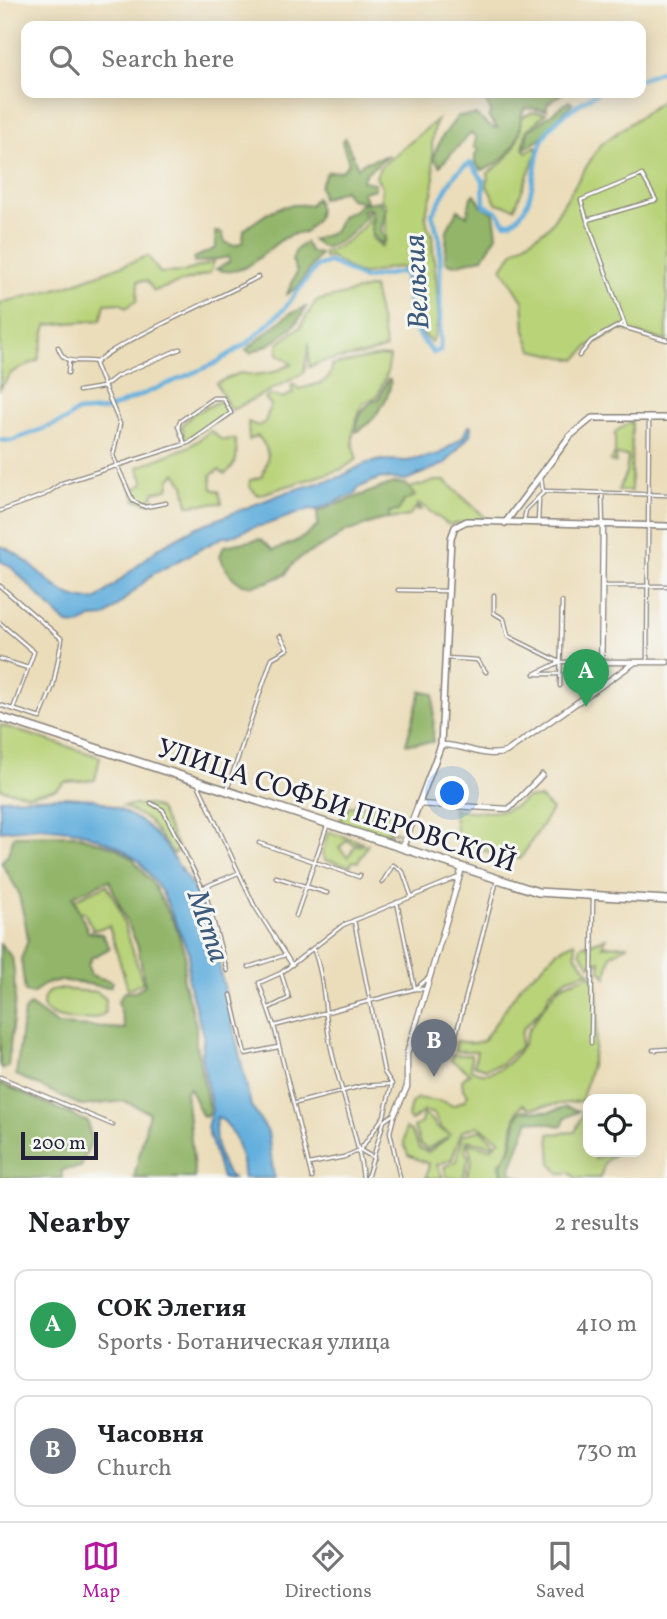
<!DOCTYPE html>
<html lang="en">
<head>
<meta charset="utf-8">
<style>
	body { margin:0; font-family:Vollkorn,serif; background:#f6f6f6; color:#202124 }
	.controls { position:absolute; right:21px; bottom:21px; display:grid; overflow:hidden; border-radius:14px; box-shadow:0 4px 18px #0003 }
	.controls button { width:63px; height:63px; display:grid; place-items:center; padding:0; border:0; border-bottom:2px solid #e0e0e0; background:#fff; color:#202124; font:35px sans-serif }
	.scale { position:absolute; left:21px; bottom:18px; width:77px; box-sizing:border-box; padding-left:7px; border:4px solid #22223b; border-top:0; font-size:19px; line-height:24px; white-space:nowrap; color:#22223b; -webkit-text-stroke:5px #f6f6f2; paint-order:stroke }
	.you { position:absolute; left:453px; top:794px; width:24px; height:24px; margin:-18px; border:5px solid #fff; border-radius:50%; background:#1a73e8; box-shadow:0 0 0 10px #1a73e833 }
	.badge { display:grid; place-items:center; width:46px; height:46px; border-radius:50%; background:#b5179e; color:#fff; font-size:23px; font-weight:700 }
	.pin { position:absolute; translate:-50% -58px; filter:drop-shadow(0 2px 4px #0008) }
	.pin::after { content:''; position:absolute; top:37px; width:24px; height:21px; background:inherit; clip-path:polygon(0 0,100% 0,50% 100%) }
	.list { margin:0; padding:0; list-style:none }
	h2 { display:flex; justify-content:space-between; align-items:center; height:91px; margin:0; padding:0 28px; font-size:30px }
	h2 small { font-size:23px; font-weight:400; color:#757577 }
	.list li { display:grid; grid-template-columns:46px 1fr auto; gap:21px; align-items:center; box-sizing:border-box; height:112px; margin:0 14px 14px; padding:0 14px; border:2px solid #e0e0e0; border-radius:14px }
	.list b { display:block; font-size:26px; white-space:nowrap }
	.list p { margin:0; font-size:23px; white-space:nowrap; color:#757577 }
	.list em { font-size:23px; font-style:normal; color:#757577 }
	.icon { flex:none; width:38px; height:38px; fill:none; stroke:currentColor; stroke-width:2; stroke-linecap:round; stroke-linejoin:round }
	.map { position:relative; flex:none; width:667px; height:1178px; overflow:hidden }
	.search { position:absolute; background:#fff; box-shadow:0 4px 18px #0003; left:21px; right:21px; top:21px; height:77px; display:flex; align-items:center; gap:18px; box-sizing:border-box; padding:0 24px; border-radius:14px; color:#757577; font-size:26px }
	.sheet { height:343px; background:#fff }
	nav { display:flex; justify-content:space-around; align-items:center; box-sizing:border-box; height:98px; border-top:2px solid #e0e0e0; background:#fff; font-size:19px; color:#757577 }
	nav a { display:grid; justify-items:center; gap:4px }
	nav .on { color:#b5179e }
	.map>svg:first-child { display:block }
</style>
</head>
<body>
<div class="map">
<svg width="667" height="1178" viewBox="0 0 667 1178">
	<rect width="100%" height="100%" fill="#f6f6f2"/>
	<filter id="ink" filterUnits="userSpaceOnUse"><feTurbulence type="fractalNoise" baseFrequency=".0143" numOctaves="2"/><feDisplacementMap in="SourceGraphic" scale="14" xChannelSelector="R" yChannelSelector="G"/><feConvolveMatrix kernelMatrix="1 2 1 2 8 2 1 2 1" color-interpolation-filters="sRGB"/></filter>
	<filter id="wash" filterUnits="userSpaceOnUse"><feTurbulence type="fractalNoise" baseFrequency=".00686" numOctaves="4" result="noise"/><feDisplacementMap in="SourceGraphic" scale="28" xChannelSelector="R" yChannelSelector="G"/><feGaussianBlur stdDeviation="1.57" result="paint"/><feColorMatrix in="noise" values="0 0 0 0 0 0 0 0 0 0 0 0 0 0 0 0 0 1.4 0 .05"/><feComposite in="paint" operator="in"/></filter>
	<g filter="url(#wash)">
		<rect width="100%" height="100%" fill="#ebddba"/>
		<path fill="#b9d379" stroke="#6e7a5a" stroke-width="2" d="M667 97V341L620 329 589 346 576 360 532 350 525 331 523 301 502 268 515 250 549 227 600 145Z
			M533 112 546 113 526 131 523 148 526 152 536 146 537 152 515 208 496 203 487 186 488 173C510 159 521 144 522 117Z
			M437 120C428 146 434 156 434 181 434 204 417 209 432 235 432 259 446 326 431 342 410 327 412 298 408 274L404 268C389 265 379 273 365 274 352 274 340 262 330 256L325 258 323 253C342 247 355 237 367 222L366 212 370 211 372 238 382 247 386 240V204L381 200 382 186 376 177 380 167Z
			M148 256 160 273 183 272 214 262 210 273 154 291 147 281H138L137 300 126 308 121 303 105 304 101 320 47 325 38 360 11 373 0 389V303L67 286Z
			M373 287 386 348C360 360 333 355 309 367V342L304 373 232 410 230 408 216 383 240 373 255 375 274 372 292 364 278 354V344L300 327 316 301Z
			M381 356 390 357 387 374 377 397 363 403C355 422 348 438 357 459L342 469 258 495 249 486 250 480 261 477C270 459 271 451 258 436L249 440 248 422 258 426 265 422 271 405 265 398 269 395 283 398 293 393 291 386 293 384 299 389C315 384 332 385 332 365Z
			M222 400 229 413 185 441 182 425 194 413Z
			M632 421 631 491H618L626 473 628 456 616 455V463L610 461 615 454V432Z
			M211 431 222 440 235 439C238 455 238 464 225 474L219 470 211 475 212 489 219 491 222 503 188 505 184 485 176 473 170 478 168 489 154 492 150 503 135 500 133 490 144 483 138 467 190 446Z
			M435 481H445L486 518 449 525 420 504 417 505 422 510 417 511V506L409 516 389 519V512L402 505 409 488Z
			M0 725 100 757 95 780 65 782 57 789 29 795 0 789Z
			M527 798H540L552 810 520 859 468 847 458 841 453 809C480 812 506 817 527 798Z
			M377 801 395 806 386 828 400 834 390 831 388 839 338 823 350 806 354 807 356 803 369 807Z
			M134 805H150L159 809 179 850 173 854 148 820 123 806Z
			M328 832 363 842 353 844 347 840 339 848 348 857 355 846 368 844 358 862 353 861 350 866 325 860 322 854Z
			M107 885 119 908 143 983 128 989 109 926 93 930 84 912 79 911 75 899Z
			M606 938 602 946 629 945 611 955 606 977 600 970V961L590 965 580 952 581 946Z
			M575 942 576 956 589 972 568 978 550 992 545 1005 522 1030 520 1047 501 1064 486 1069 474 1065 477 1051H455L456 1041 473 1043 483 1041 525 980 540 969 558 950Z
			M591 974C607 1003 592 1069 581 1101L530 1108 523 1104C506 1121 519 1149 499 1163L501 1178H466L472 1160 468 1143 490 1149 500 1140 478 1126 462 1131 452 1159 437 1165 443 1178H426L429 1164 408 1155 404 1144 405 1128 411 1131 419 1148 428 1152 449 1137 427 1149 420 1144 414 1127 421 1123 423 1114 434 1122 436 1127 451 1135 441 1128 434 1114 424 1111 411 1121 408 1117 411 1103 417 1098 445 1102 453 1106 465 1100 468 1094 463 1089 462 1080 470 1073 451 1060 452 1055H471V1069C489 1082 514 1062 523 1044 526 1039 526 1033 529 1029 537 1017 546 1004 554 993 564 979 578 982 591 974Z
			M56 989 97 992 106 999 105 1013C93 1024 54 1021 44 1009 41 998 46 991 56 989Z
			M588 1102V1152H594L595 1159 617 1152 605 1162 600 1178H576L570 1173H559L551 1163 549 1134 575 1132Z
			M481 1130 495 1143 490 1145 467 1140 465 1151 469 1157 463 1178H447L444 1167 456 1161 463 1135Z"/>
		<path fill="#92b569" stroke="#5a6c52" stroke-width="2" d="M481 93 526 96 531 93H563L547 104V110L525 108C518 117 522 126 518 136 513 151 496 168 481 170L475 163V154L479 150 474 147 476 137 471 133 440 166 433 157 442 137 458 116 476 115 491 127 498 128 488 117 491 111Z
			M569 101 572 103 539 140 525 148 528 131Z
			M345 138 358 168 363 163 389 155 366 173 362 181 375 183V189L362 192 367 202 350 199 344 190 322 199 320 186 327 172 342 171 349 163 342 142Z
			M475 194 481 205 494 213 497 235 483 258 454 265 445 262 447 230 458 209 467 216 471 197Z
			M316 198C323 214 316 222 304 233 269 232 255 283 216 269L229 262V257L194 263V258L216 248 215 232 222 233 225 242 234 246 243 242 244 230C270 210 279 203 310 205Z
			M378 201 386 209 381 230 385 239 381 244 372 234 373 211 367 208 362 210 365 216C355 233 342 242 324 248L312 240 334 232 342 216 355 210 360 204Z
			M305 242 311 252 320 254 297 288 287 294 297 272 292 260 296 250Z
			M306 307C297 329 272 345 250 353L246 350 289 314Z
			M388 379H390C393 396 371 426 356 432 358 416 363 404 379 399Z
			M393 483 406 484 415 496 404 501 398 511 389 512V519C372 519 361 531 345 531 328 549 297 551 286 574 254 589 235 594 220 556L224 546 260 539 273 550C289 545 307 538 318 525L317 512Z
			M421 691 434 694 433 742 406 744Z
			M76 835 116 848 133 859 154 886 176 927 185 955 183 981 196 1025V1045L209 1109 207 1116 202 1115 189 1088 186 1092 195 1178H134L149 1112 124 1101 82 1106 16 1075 24 1011 30 1005 58 1025 125 1029 118 1001 124 992H135L145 985 138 947 109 880 73 896C76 911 84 918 88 932L102 934 110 948 91 958 88 966 91 975 113 982 110 987C83 986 53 970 33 994L25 992 21 959 28 940 26 926 18 891 1 862 7 856 14 836Z
			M0 944 12 957 14 971 15 1000 8 1067 3 1069 0 1065Z
			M0 1083 88 1122 91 1141 81 1167 62 1170V1178H0Z
			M566 1107 579 1111 565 1118 562 1126 529 1120 511 1168 512 1174 522 1178H503L501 1165 511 1147 517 1116 522 1110 549 1112Z"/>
		<path fill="#64afdd" stroke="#43688c" stroke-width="2" d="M468 426H471L470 435 445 464 406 480 380 478 358 488 355 494 316 510 310 509 262 526C248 525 238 538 223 537L153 574 105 617 91 618 79 625 67 624 9 565 0 561V546C36 557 55 605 97 599L160 547 195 528 287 492 340 477 364 464 381 460 407 461 439 454 463 437Z
			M67 797 94 799 117 808 145 824 165 845 198 895 213 938 251 1106 268 1132 274 1178H243C244 1161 235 1124 217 1117 212 1132 218 1168 233 1178H222L207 1127 212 1110 201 1055 204 1038 188 981 189 953 162 892 139 861 117 846 78 831 40 827 0 831V799Z"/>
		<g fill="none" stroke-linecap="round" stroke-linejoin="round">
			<path stroke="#64afdd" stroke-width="4.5" d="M641 79 667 68
				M0 440 11 441 66 420 76 412 106 410 214 364 249 342 284 309 317 266 330 262 364 279 402 272 405 275 412 326 433 353 440 350V240L432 214C445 196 449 172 471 163L483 180 484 205 497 211 505 223 512 222C539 204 530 161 545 135 557 116 579 104 597 93"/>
		</g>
	</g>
	<g filter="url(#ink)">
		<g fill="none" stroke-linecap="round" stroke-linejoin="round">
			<g stroke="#86807a" stroke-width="5">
				<path id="minor" d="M587 220 581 200 642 175 656 200 587 220 626 328
					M620 326 667 340
					M58 347C65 368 78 358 97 362
					M579 356 591 341 623 323
					M68 373 69 362
					M79 391 103 387 117 376 180 349
					M541 477 543 492
					M602 492 603 524
					M166 503 145 507 133 501 113 456 120 424 95 364C106 347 230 293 258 277
					M0 511 44 495 62 483 185 444 190 442 231 413 223 398H213L180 421 178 426 185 444
					M524 520 526 510 545 491 667 495
					M538 523 539 499
					M0 586 62 639 53 686 40 718 0 705
					M602 586H667
					M398 590 447 591
					M494 595V613L504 619 508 636 560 662 535 674
					M0 623 34 652 13 709
					M447 658 477 660 486 672
					M0 659 28 668
					M560 662H602
					M647 662 649 420
					M538 674H559
					M560 686 562 602
					M197 782 254 905 292 965
					M227 790 272 658 288 649 280 636
					M151 803 163 810 206 895 227 971
					M259 843 359 877 360 875
					M276 877 327 893
					M382 883 393 865 403 872 411 895
					M202 888 238 873
					M397 902 415 989H425
					M296 916 327 826
					M354 920 384 1072 392 1084 384 1116 360 1150
					M313 948C325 978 324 1012 330 1043 339 1088 358 1133 363 1178
					M249 967 285 955
					M231 995 245 1054 278 1047
					M269 1008 289 998 281 973
					M274 1026 415 989 427 979
					M454 1042 497 880
					M591 1043 593 897
					M653 1050 667 1049
					M0 1077 113 1125
					M296 1103 362 1086 392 1084
					M395 1113 390 1132 400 1178
					M309 1164 344 1157 360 1150 374 1158
					M312 1178 274 1026 259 983 281 973 343 925 459 877
					M367 1178 384 1121 395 1113"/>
			</g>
			<g stroke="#86807a" stroke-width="7">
				<path id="tertiary" d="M602 662H667
					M601 685 603 524
					M441 745C465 744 483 759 506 752L634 663
					M418 804 509 809 542 775
					M395 1113 407 1087V1054L462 868"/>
			</g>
			<g stroke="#86807a" stroke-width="8">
				<path id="secondary" d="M505 523 570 436 592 418H667
					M403 846 441 745 451 538 455 527 467 521 667 526"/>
			</g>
			<g stroke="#86807a" stroke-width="10">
				<path id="primary" d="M0 717 538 892 667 900"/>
			</g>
			<use href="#minor" stroke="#fff" stroke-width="2.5"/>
			<use href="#tertiary" stroke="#fff" stroke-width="4.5"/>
			<use href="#secondary" stroke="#fff" stroke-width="5"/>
			<use href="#primary" stroke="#fff" stroke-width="7"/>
		</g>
	</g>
	<g text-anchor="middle" stroke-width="6" stroke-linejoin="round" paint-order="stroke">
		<g font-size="28" fill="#22223b" stroke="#f6f6f2">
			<text transform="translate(337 804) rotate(18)" y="10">УЛИЦА СОФЬИ ПЕРОВСКОЙ</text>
		</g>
		<g font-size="30" font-style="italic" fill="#3c5a7c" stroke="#f6f6f2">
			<text transform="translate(416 282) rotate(-93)" y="10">Вельгия</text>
			<text transform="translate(209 926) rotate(71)" y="10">Мста</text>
		</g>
	</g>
</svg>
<div class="controls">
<button><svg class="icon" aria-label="locate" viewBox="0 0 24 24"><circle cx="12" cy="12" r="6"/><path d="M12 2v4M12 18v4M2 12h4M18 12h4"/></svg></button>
</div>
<div class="scale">200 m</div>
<div class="you"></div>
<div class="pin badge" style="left:586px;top:707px;background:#2e9e5b">A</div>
<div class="pin badge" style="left:434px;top:1077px;background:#6b7280">B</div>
<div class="search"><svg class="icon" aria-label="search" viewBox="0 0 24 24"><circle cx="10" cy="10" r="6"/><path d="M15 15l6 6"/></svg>Search here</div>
</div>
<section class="sheet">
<h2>Nearby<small>2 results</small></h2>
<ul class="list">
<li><span class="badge" style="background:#2e9e5b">A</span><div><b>СОК Элегия</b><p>Sports · Ботаническая улица</p></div><em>410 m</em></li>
<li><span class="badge" style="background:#6b7280">B</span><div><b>Часовня</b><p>Church</p></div><em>730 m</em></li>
</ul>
</section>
<nav>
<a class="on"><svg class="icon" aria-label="map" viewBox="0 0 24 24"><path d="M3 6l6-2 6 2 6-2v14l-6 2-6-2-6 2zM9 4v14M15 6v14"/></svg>Map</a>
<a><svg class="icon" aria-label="directions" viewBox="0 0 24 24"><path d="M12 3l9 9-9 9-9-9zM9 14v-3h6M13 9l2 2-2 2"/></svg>Directions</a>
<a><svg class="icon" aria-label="saved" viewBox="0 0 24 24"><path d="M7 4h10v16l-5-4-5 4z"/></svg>Saved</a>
</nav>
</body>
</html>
